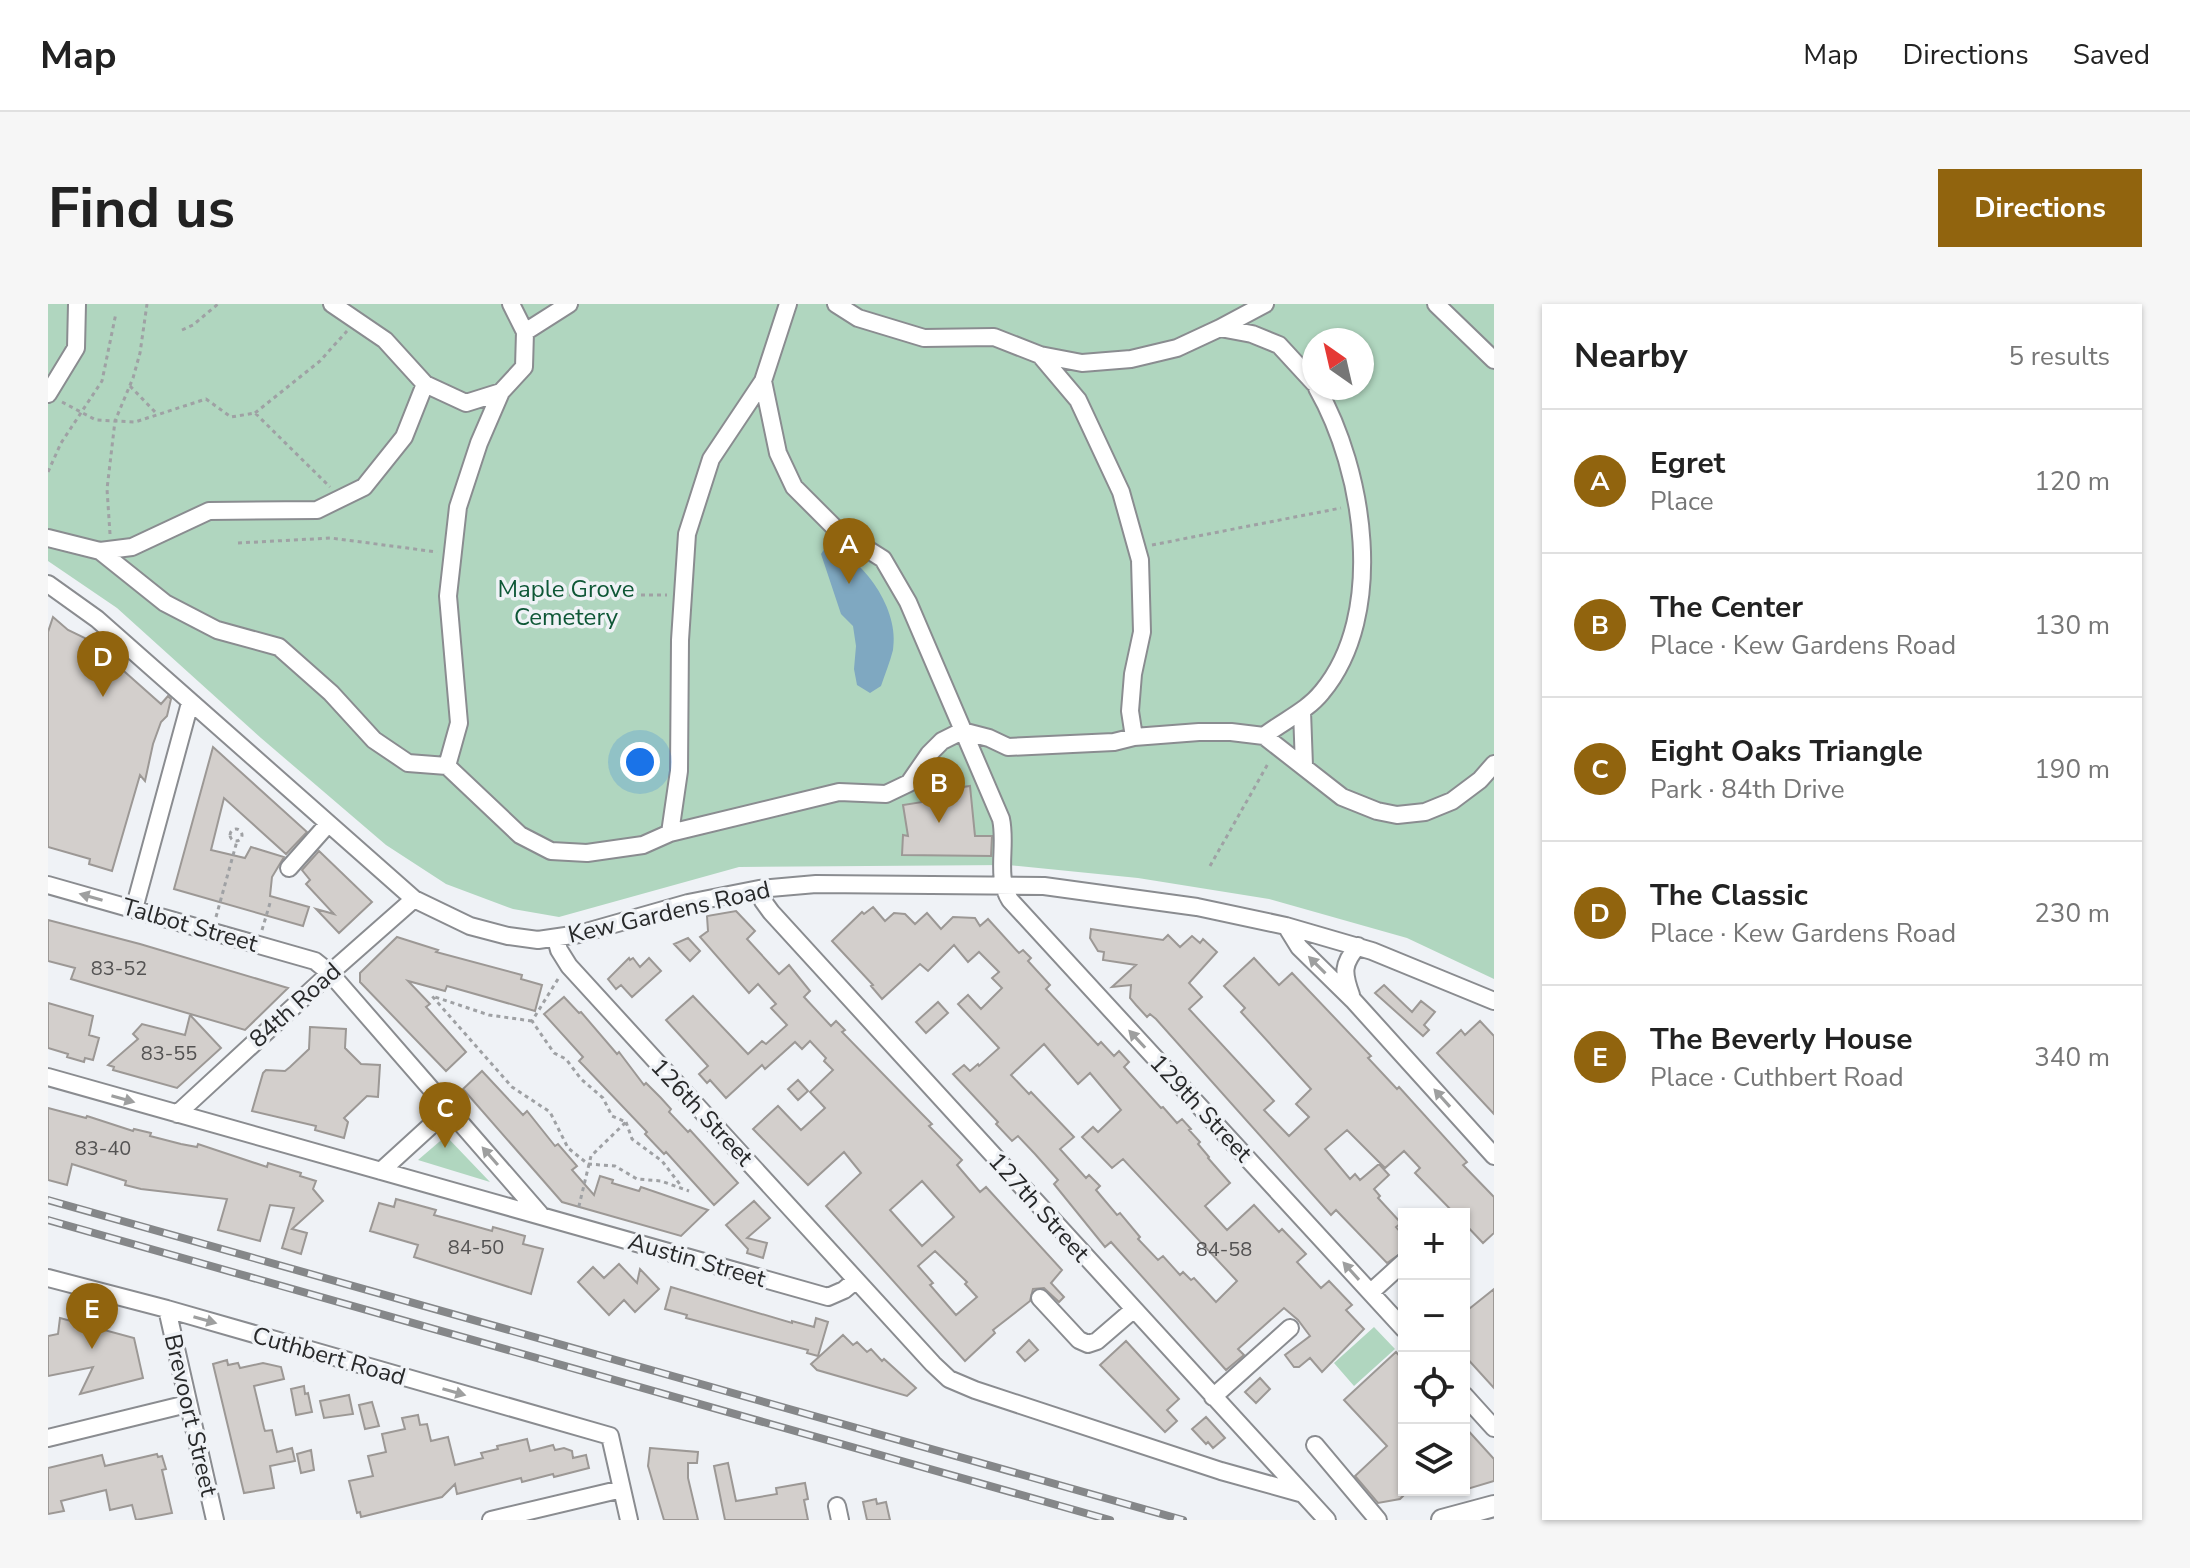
<!DOCTYPE html>
<html lang="en">
<head>
<meta charset="utf-8">
<style>
	body { margin:0; font-family:"Nunito Sans",sans-serif; background:#f6f6f6; color:#222 }
	.controls { position:absolute; right:24px; bottom:24px; display:grid; overflow:hidden; border-radius:0px; box-shadow:0 2px 6px #0004 }
	.controls button { width:72px; height:72px; display:grid; place-items:center; padding:0; border:0; border-bottom:2px solid #e0e0e0; background:#fff; color:#222; font:40px sans-serif }
	.compass { position:absolute; left:1254px; top:24px; width:72px; height:72px; border-radius:50%; background:#fff; box-shadow:0 2px 6px #0004; rotate:326deg }
	.you { position:absolute; left:592px; top:458px; width:28px; height:28px; margin:-20px; border:6px solid #fff; border-radius:50%; background:#1a73e8; box-shadow:0 0 0 12px #1a73e833 }
	.badge { display:grid; place-items:center; width:52px; height:52px; border-radius:50%; background:#91640e; color:#fff; font-size:26px; font-weight:700 }
	.pin { position:absolute; translate:-50% -66px; filter:drop-shadow(0 2px 4px #0008) }
	.pin::after { content:''; position:absolute; top:42px; width:28px; height:24px; background:inherit; clip-path:polygon(0 0,100% 0,50% 100%) }
	.list { margin:0; padding:0; list-style:none }
	h2 { display:flex; justify-content:space-between; align-items:center; height:104px; margin:0; padding:0 32px; font-size:34px }
	h2 small { font-size:26px; font-weight:400; color:#767676 }
	.list li { display:grid; grid-template-columns:52px 1fr auto; gap:24px; align-items:center; box-sizing:border-box; height:144px; padding:0 32px; border-top:2px solid #e0e0e0 }
	.list b { display:block; font-size:30px; white-space:nowrap }
	.list p { margin:0; font-size:26px; white-space:nowrap; color:#767676 }
	.list em { font-size:26px; font-style:normal; color:#767676 }
	.icon { flex:none; width:44px; height:44px; fill:none; stroke:currentColor; stroke-width:2; stroke-linecap:round; stroke-linejoin:round }
	.map { position:relative; flex:none; width:1446px; height:1216px; overflow:hidden; border-radius:0px }
	header { display:flex; align-items:center; gap:48px; box-sizing:border-box; height:112px; padding:0 40px; background:#fff; border-bottom:2px solid #e0e0e0 }
	header strong { font-size:38px }
	nav { display:flex; gap:44px; margin-inline-start:auto; font-size:28px }
	.intro { display:flex; align-items:center; justify-content:space-between; box-sizing:border-box; height:192px; padding:0 48px }
	h1 { margin:0; font-size:56px }
	.button { padding:20px 36px; border-radius:0px; background:#91640e; color:#fff; font-size:28px; font-weight:700 }
	main { display:flex; gap:48px; padding:0 48px }
	aside { flex:1; background:#fff; border-radius:0px; box-shadow:0 2px 6px #0004 }
	.map>svg:first-child { display:block }
</style>
</head>
<body>
<header>
<strong>Map</strong>
<nav><a>Map</a><a>Directions</a><a>Saved</a></nav>
</header>
<div class="intro"><h1>Find us</h1><a class="button">Directions</a></div>
<main>
<div class="map">
<svg width="1446" height="1216" viewBox="0 0 1446 1216">
	<rect width="100%" height="100%" fill="#eff2f6"/>
	<path fill="#b0d6bf" fill-rule="evenodd" d="M0 0H1446V675L1359 634 1221 595 1090 574 960 561 691 563 511 613 465 605 398 580 338 541 213 434 69 304 0 257ZM1266 36H1314V84H1266Z
		M398 832 442 878 370 856Z
		M1326 1023 1347 1045 1306 1082 1286 1059Z"/>
	<path fill="#7fa8c1" d="M779 241C816 254 852 306 845 346 842 358 837 370 833 382L822 389 809 381 806 365 808 342 805 322 793 310 773 250Z"/>
	<path fill="#d3cfcc" stroke="#9c9895" stroke-width="2" fill-rule="evenodd" d="M5 313 20 326 41 336 113 400 120 392 123 395 119 412 113 418 105 440 97 477 92 471 64 567 41 560 42 555 0 543V328Z
		M165 443 259 528 238 550 176 494 163 546 197 554 203 543 236 553 224 573 222 592 261 603 255 622 126 585Z
		M922 482 927 532H944L943 552 854 551 855 531 860 532 855 501 881 497 880 488Z
		M271 547 324 598 291 629 268 605 286 610 258 580 262 576 254 566Z
		M825 603 837 617 846 609 857 610 867 620 879 609 893 625 905 613 927 614 932 622 940 615 971 649 975 646 983 654 980 657 1002 681 998 685 1050 741 1053 738 1066 752 1071 747 1081 758 1076 763 1113 804 1115 803 1129 819 1134 815 1143 825 1141 826 1152 838 1150 840 1161 853 1160 854 1182 879 1157 902 1179 926 1206 901 1231 928 1234 925 1258 950 1249 958 1273 984 1281 977 1304 1001 1298 1006 1316 1025 1274 1068 1262 1054 1251 1063H1246L1237 1051 1262 1032 1250 1016 1236 1004 1190 1045 1196 1051 1178 1066 1063 938 1057 943 1006 880 1010 876 987 850 970 832 964 837 948 820 950 818 905 770 916 761 922 767 930 760 931 762 951 744 910 700 920 691 933 705 954 684 944 674 951 668 931 648 920 658 906 641 880 667 872 660 834 695 823 682 825 681 784 637 814 608 816 610ZM996 740 1030 780 1042 769 1073 806 1050 828 1045 823 1034 833 1064 864 1075 855 1189 977 1168 998 1146 974 1143 976 1135 968 1132 971 1115 952 1110 956 1090 935 1092 933 1072 909 1069 911 1048 886 1052 882 1041 871 1038 874 1012 845 1026 833 983 788 981 790 963 771Z
		M688 607 707 627 699 635 731 670 741 661 762 687 756 693 783 722 788 717 797 726 794 728 874 810 884 820 881 822 914 856 909 861 932 888 938 883 1014 966 1003 979 1016 993 1011 998 996 984 985 985 982 997 945 1026 947 1029 917 1057 778 902 813 869 796 848 760 881 705 825 730 802 753 826 777 804 762 788 785 766 776 757 778 754 762 737 754 745 747 738 717 765 714 761 678 794 662 776 659 779 651 770 660 762 618 716 645 692 700 750 714 737 718 740 739 721 723 704 728 700 710 680 701 689 652 633 660 627 659 612ZM874 877 906 913 874 942 842 906ZM887 947 919 978 917 980 929 993 908 1011 882 981 885 979 870 962Z
		M0 616 92 640 240 684 197 726 23 675 27 664 0 657Z
		M1043 625 1115 636 1120 631 1132 643 1144 632 1152 639 1155 635 1169 648 1141 679 1154 693 1141 705 1226 797 1216 806 1241 832 1261 813 1248 800 1263 785 1193 708 1197 704 1176 682 1206 654 1231 681 1244 669 1323 752 1320 754 1335 770 1349 785 1351 783 1419 858 1415 861 1446 893V929L1435 939 1416 919V910H1407L1367 869 1372 864 1356 847 1337 864 1299 826 1277 845 1302 875 1307 870 1312 876 1331 860 1341 871 1326 885 1332 892 1330 894 1353 919 1348 923 1356 932V947L1339 959 1288 906 1283 911 1108 715 1102 710 1099 713 1088 701 1082 694 1083 681 1064 683 1088 661 1055 656 1056 648 1050 647 1042 634Z
		M349 633 390 646 388 648 474 671 473 675 494 681 487 707 399 682 397 687 360 677 382 700 378 703 418 748 398 767 312 678V669Z
		M640 634 652 647 642 657 626 640Z
		M581 654 582 656 585 654 592 663 601 654 613 667 584 693 573 681 568 685 560 675Z
		M1336 681 1364 708 1373 697 1387 708 1376 721 1381 726 1375 732 1327 689Z
		M516 693 531 709 533 708 569 750 571 748 596 781 598 779 613 794 623 805 621 808 640 828 642 826 690 879 666 901 618 848 616 850 597 830 599 828 536 762 531 757 535 753 496 710Z
		M890 698 900 709 878 729 868 718Z
		M0 699 45 712 41 731 51 734 45 756 37 754 36 758 19 753 20 750 0 744Z
		M142 711 173 744 129 784 65 766 66 763 60 761 90 735 85 730 94 720 137 731Z
		M1432 717 1446 732V810L1389 749 1413 726 1417 731Z
		M262 723 298 725 297 744 313 760 332 761 330 793 319 792 296 814 300 818 296 834 267 826 268 822 204 807 215 769 218 766 237 767 242 763 261 745Z
		M434 767 475 811 479 807 507 842 510 840 529 862 524 866 546 891 552 872 565 876 564 879 591 887 593 883 660 906 633 932 514 898 415 785Z
		M750 776 760 787 750 796 740 785Z
		M0 804 38 814 39 812 85 827 86 825 103 829 102 832 133 840 149 843 150 840 219 863 220 859 253 869 252 872 268 877 265 885 275 897 244 925 259 929 253 950 234 944 246 904 222 901 212 937 170 926 179 895 93 885 77 881 78 877 24 860 19 881 0 876Z
		M348 895 388 906 386 911 412 918 444 927 445 923 477 932 475 940 495 945 483 990 366 953 370 941 322 927 331 899 346 903Z
		M706 897 722 914 699 934 719 939 715 954 699 949 700 945 678 921Z
		M571 960 589 979 592 965 611 985 587 1008 576 996 561 1011 530 978 545 963 556 974Z
		M623 983 744 1019V1017L766 1023 768 1014 780 1018 770 1052 759 1049 760 1046 638 1014 639 1011 617 1005Z
		M1446 985V1084L1416 1051V1009Z
		M12 1014 86 1034 95 1074 32 1090 45 1063 0 1072V1032L10 1030Z
		M795 1031 805 1041 809 1038 819 1048 823 1045 834 1057 836 1055 868 1084 859 1092 769 1066 763 1060Z
		M981 1036 990 1046 977 1057 969 1048Z
		M1078 1037 1131 1095 1119 1106 1129 1117 1117 1128 1052 1061Z
		M1348 1048 1356 1057V1191L1352 1195 1330 1199 1307 1172 1339 1142 1296 1096Z
		M179 1056 180 1061 190 1059 192 1064 215 1059 233 1063 236 1075 206 1082 216 1124 217 1127 224 1126 229 1148 244 1144 247 1157 222 1162 226 1184 196 1189 165 1060Z
		M1212 1074 1222 1085 1208 1099 1197 1088Z
		M256 1082 257 1090 260 1089 264 1108 248 1111 243 1085Z
		M301 1091 305 1110 276 1114 272 1097Z
		M324 1098 331 1122 317 1125 311 1101Z
		M370 1111 372 1121 379 1120 383 1137 400 1133 407 1161 435 1154 433 1149 450 1145 449 1142 479 1135 482 1147 505 1141 507 1146 516 1144 524 1147 525 1154 538 1151 541 1164 506 1173 505 1170 474 1178 473 1174 409 1190 407 1180 394 1193 313 1213 312 1208 309 1209 301 1177 325 1172 320 1152 338 1148 334 1130 357 1125 354 1114Z
		M1158 1113 1177 1134 1165 1144 1160 1138 1158 1140 1144 1125Z
		M1416 1122 1446 1155V1177L1416 1186Z
		M602 1144 650 1148 649 1159H640V1174L650 1216H616L600 1162Z
		M263 1146 266 1166 253 1169 249 1150Z
		M109 1150 110 1153 114 1152 118 1165 114 1166 124 1209 88 1216 84 1201 62 1206 58 1186 13 1197 16 1207 0 1210V1164L54 1151 57 1162Z
		M680 1159 688 1197 729 1190 728 1184 757 1179 760 1195 756 1196 760 1216H677L666 1162Z
		M828 1195 829 1200 838 1198 842 1216H819L815 1198Z"/>
	<g fill="none" stroke-linecap="round" stroke-linejoin="round">
		<g stroke="#8a8c90" stroke-width="20">
			<path id="minor" d="M284 0 337 36 377 80 418 99 453 88 476 63 477 28 521 0
				M463 0 477 28
				M740 0 715 77 663 155 639 230 632 336 631 467 622 529 791 488 838 490 861 479 881 450 894 437 914 427 941 434 960 443 1066 438 1086 433 1151 428H1183L1216 432 1294 493 1329 507 1349 511 1377 508 1404 497 1432 476 1446 460
				M788 0 810 14 876 34 946 33 992 51 1030 96 1073 188 1092 256 1094 328 1085 370 1082 407 1086 433
				M1388 0 1446 56
				M1172 24 1217 0
				M992 51 1034 59 1083 55 1129 44 1172 24 1204 30 1231 41 1266 79
				M715 77 730 149 746 183 789 226 835 255 860 298 953 515C959 542 947 572 962 596L1356 1025
				M0 90 28 44 29 0
				M0 234 52 247 117 299 169 326 231 343 283 389 326 436 360 459 399 462 472 531 503 547 539 549 595 541 622 529
				M52 247 84 243 161 207 269 206 316 183 356 133 377 80
				M0 280 49 315 366 595 422 622 460 632 490 636 531 630 640 599 711 585 768 580 996 582 1149 603 1238 622 1324 647 1446 697
				M1254 407 1256 462
				M1216 432C1235 417 1259 407 1274 388 1339 310 1316 166 1269 84
				M399 462 411 419 400 292 410 203 431 139 453 88
				M241 564 280 520
				M0 581 267 657 282 669 492 910
				M711 585 715 597 723 608 1279 1216
				M86 605 142 399
				M1238 622 1251 643 1305 696 1446 852
				M508 635 511 646 521 662 885 1060 901 1075 927 1086 1173 1167 1252 1189
				M1303 691C1295 669 1294 660 1310 642
				M0 773 780 993 796 986 808 976
				M129 810 282 669 366 595
				M333 867 401 805
				M0 974 119 1005 562 1132 581 1216
				M1323 988 1356 958
				M992 994 1031 1036 1040 1040 1049 1037 1085 1006
				M119 1005 167 1216
				M1416 1091 1446 1124
				M1165 1093 1242 1024
				M0 1134 139 1100
				M1267 1141 1330 1216
				M789 1202 792 1216
				M443 1216 574 1185"/>
		</g>
		<g stroke="#8a8c90" stroke-width="24">
			<path id="major" d="M1394 1216 1446 1202"/>
		</g>
		<path stroke="#9fa1a4" stroke-width="3" stroke-dasharray="4 4" stroke-linecap="butt" d="M134 26 145 21 170 0
			M82 82 109 110
			M14 98 48 116 87 118 158 95 183 113 207 109 282 183
			M207 109 272 57 299 27
			M0 168 13 139 54 77 68 9
			M62 230 59 185 67 117 85 74 92 49 99 0
			M190 239 283 234 389 248
			M1104 241 1293 204
			M521 291H619
			M182 531a6 6 0 1 1 12 0a6 6 0 1 1-12 0Z
			M1162 562 1221 458
			M168 613 189 537
			M214 626 222 599
			M510 675 484 717 506 749 518 755 533 775 555 794 564 812 578 818 543 852 530 906
			M484 717 441 711 384 692 464 783 502 808 520 844 540 860 567 862 589 875 613 877 641 887
			M578 818 584 835 614 857 634 883"/>
		<use href="#minor" stroke="#fff" stroke-width="16"/>
		<use href="#major" stroke="#fff" stroke-width="20"/>
		<g stroke="#858789" stroke-width="8">
			<path id="rail" d="M0 896 1135 1216
				M0 916 1062 1216"/>
		</g>
		<use href="#rail" stroke="#eff2f6" stroke-width="5" stroke-dasharray="15" stroke-linecap="butt"/>
	</g>
	<defs><path id="oneway-solid" d="M-6-.8H1V-3.2L6.5 0L1 3.2V.8H-6Z" transform="scale(2)"/></defs>
	<g fill="#9e9f9f">
		<use href="#oneway-solid" transform="translate(43 593) rotate(-164)"/>
		<use href="#oneway-solid" transform="translate(1269 661) rotate(-135)"/>
		<use href="#oneway-solid" transform="translate(1089 735) rotate(-133)"/>
		<use href="#oneway-solid" transform="translate(1394 794) rotate(-132)"/>
		<use href="#oneway-solid" transform="translate(75 795) rotate(16)"/>
		<use href="#oneway-solid" transform="translate(442 852) rotate(-131)"/>
		<use href="#oneway-solid" transform="translate(1303 967) rotate(-132)"/>
		<use href="#oneway-solid" transform="translate(157 1016) rotate(16)"/>
		<use href="#oneway-solid" transform="translate(406 1088) rotate(16)"/>
	</g>
	<g text-anchor="middle" stroke-width="7" stroke-linejoin="round" paint-order="stroke">
		<g font-size="20" fill="#535252">
			<text x="71" y="671">83-52</text>
			<text x="121" y="756">83-55</text>
			<text x="55" y="851">83-40</text>
			<text x="428" y="950">84-50</text>
			<text x="1176" y="952">84-58</text>
		</g>
		<g font-size="24" fill="#0e5736" stroke="#eff2f6">
			<text x="518" y="293">Maple Grove<tspan x="518" dy="28">Cemetery</tspan></text>
		</g>
		<g font-size="24" fill="#28292a" stroke="#eff2f6">
			<text transform="translate(621 608) rotate(-13)" y="8">Kew Gardens Road</text>
			<text transform="translate(142 621) rotate(16)" y="8">Talbot Street</text>
			<text transform="translate(247 701) rotate(-42)" y="8">84th Road</text>
			<text transform="translate(1153 804) rotate(47)" y="8">129th Street</text>
			<text transform="translate(654 808) rotate(47)" y="8">126th Street</text>
			<text transform="translate(991 903) rotate(48)" y="8">127th Street</text>
			<text transform="translate(649 956) rotate(16)" y="8">Austin Street</text>
			<text transform="translate(281 1052) rotate(16)" y="8">Cuthbert Road</text>
			<text transform="translate(143 1111) rotate(77)" y="8">Brevoort Street</text>
		</g>
	</g>
</svg>
<div class="controls">
<button>+</button>
<button>−</button>
<button><svg class="icon" aria-label="locate" viewBox="0 0 24 24"><circle cx="12" cy="12" r="6"/><path d="M12 2v4M12 18v4M2 12h4M18 12h4"/></svg></button>
<button><svg class="icon" aria-label="layers" viewBox="0 0 24 24"><path d="M12 4l9 5-9 5-9-5zM3 14l9 5 9-5"/></svg></button>
</div>
<svg class="compass" viewBox="-18 -18 36 36"><path d="M0-13l5 13h-10z" fill="#e53935"/><path d="M0 13l5-13h-10z" fill="#767676"/></svg>
<div class="you"></div>
<div class="pin badge" style="left:801px;top:280px">A</div>
<div class="pin badge" style="left:891px;top:519px">B</div>
<div class="pin badge" style="left:397px;top:844px">C</div>
<div class="pin badge" style="left:55px;top:393px">D</div>
<div class="pin badge" style="left:44px;top:1045px">E</div>
</div>
<aside>
<h2>Nearby<small>5 results</small></h2>
<ul class="list">
<li><span class="badge">A</span><div><b>Egret</b><p>Place</p></div><em>120 m</em></li>
<li><span class="badge">B</span><div><b>The Center</b><p>Place · Kew Gardens Road</p></div><em>130 m</em></li>
<li><span class="badge">C</span><div><b>Eight Oaks Triangle</b><p>Park · 84th Drive</p></div><em>190 m</em></li>
<li><span class="badge">D</span><div><b>The Classic</b><p>Place · Kew Gardens Road</p></div><em>230 m</em></li>
<li><span class="badge">E</span><div><b>The Beverly House</b><p>Place · Cuthbert Road</p></div><em>340 m</em></li>
</ul>
</aside>
</main>
</body>
</html>
